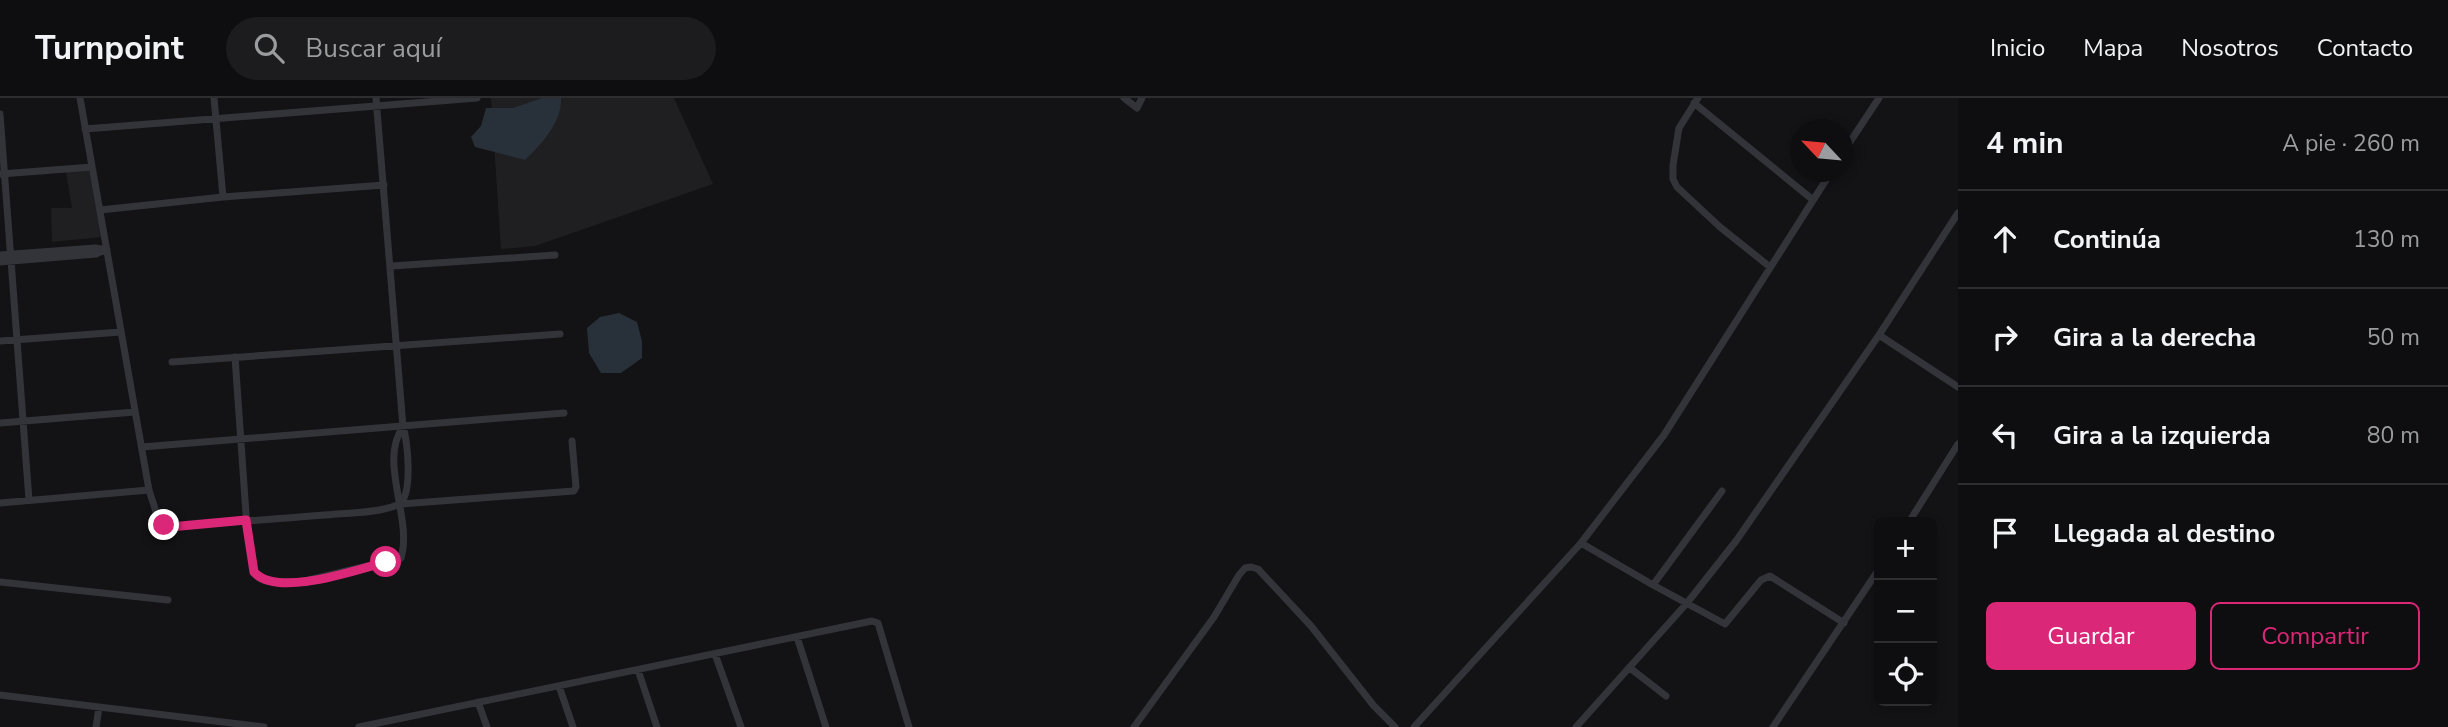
<!DOCTYPE html>
<html lang="es">
<head>
<meta charset="utf-8">
<style>
	body { margin:0; font-family:"Nunito Sans",sans-serif; background:#1c1c1e; color:#f1f3f6 }
	.controls { position:absolute; right:21px; bottom:21px; display:grid; overflow:hidden; border-radius:10px; box-shadow:0 4px 10px #0003 }
	.controls button { width:63px; height:63px; display:grid; place-items:center; padding:0; border:0; border-bottom:2px solid #2e2e30; background:#0e0e10; color:#f1f3f6; font:35px sans-serif }
	.compass { position:absolute; left:1790px; top:21px; width:63px; height:63px; border-radius:50%; background:#0e0e10; box-shadow:0 4px 10px #0003; rotate:296deg }
	.stop { position:absolute; width:21px; height:21px; margin:-16px; border:5px solid #db2777; border-radius:50%; background:#fff }
	.stop.end { background:#db2777; border-color:#fff; box-shadow:0 2px 7px #0008 }
	.list { margin:0; padding:0; list-style:none }
	h2 { display:flex; justify-content:space-between; align-items:center; height:91px; margin:0; padding:0 28px; font-size:30px }
	h2 small { font-size:23px; font-weight:400; color:#9b9c9f }
	.list li { display:grid; grid-template-columns:46px 1fr auto; gap:21px; align-items:center; box-sizing:border-box; height:98px; padding:0 28px; border-top:2px solid #2e2e30 }
	.list b { display:block; font-size:26px; white-space:nowrap }
	.list em { font-size:23px; font-style:normal; color:#9b9c9f }
	.actions { display:flex; gap:14px; padding:21px 28px }
	.actions a { flex:1; padding:16px 0; border:2px solid #db2777; border-radius:10px; text-align:center; font-size:24px; color:#db2777 }
	.actions .main { background:#db2777; color:#fff }
	.icon { flex:none; width:38px; height:38px; fill:none; stroke:currentColor; stroke-width:2; stroke-linecap:round; stroke-linejoin:round }
	.map { position:relative; flex:none; width:1958px; height:629px; overflow:hidden }
	header { display:flex; align-items:center; gap:42px; box-sizing:border-box; height:98px; padding:0 35px; background:#0e0e10; border-bottom:2px solid #2e2e30 }
	header strong { font-size:33px }
	nav { display:flex; gap:38px; margin-inline-start:auto; font-size:24px }
	.search { width:490px; height:63px; background:#1c1c1e; display:flex; align-items:center; gap:18px; box-sizing:border-box; padding:0 24px; border-radius:38px; color:#9b9c9f; font-size:26px }
	main { display:flex }
	aside { flex:1; background:#0e0e10 }
	.map>svg:first-child { display:block }
</style>
</head>
<body>
<header>
<strong>Turnpoint</strong>
<div class="search"><svg class="icon" aria-label="search" viewBox="0 0 24 24"><circle cx="10" cy="10" r="6"/><path d="M15 15l6 6"/></svg>Buscar aquí</div>
<nav><a>Inicio</a><a>Mapa</a><a>Nosotros</a><a>Contacto</a></nav>
</header>
<main>
<div class="map">
<svg width="1958" height="629" viewBox="0 0 1958 629">
	<rect width="100%" height="100%" fill="#131315"/>
	<path fill="#1f1f22" d="M491 0H674L713 86 535 148 501 151Z
		M89 72 101 139 52 144 51 110H72L66 74Z"/>
	<path fill="#283039" d="M542 0H561C562 24 542 46 525 62L475 49 471 39 481 28 486 10H513Z
		M619 215 637 224 642 243V260L621 275H601L589 255 587 230 600 219Z"/>
	<g fill="none" stroke-linecap="round" stroke-linejoin="round">
		<path stroke="#33343a" stroke-width="7" d="M80 0 149 392 159 423 170 429C226 424 281 421 336 416 353 415 385 414 399 406 413 398 408 343 403 329L376 0
			M214 0 223 99
			M1124 0 1137 10 1142 0
			M1698 0 1679 30 1673 67V81L1677 89 1720 129 1770 169
			M1694 5 1813 102
			M0 16 29 402
			M85 31 477 0
			M1842 56 1879 0
			M1 76 92 69
			M100 112 223 99 384 87
			M0 157 95 150 107 152
			M0 164 96 156 104 152
			M392 168 555 157
			M1879 237 1958 289
			M0 243 121 234
			M235 259 247 430 254 474 259 480 266 483 296 485 401 460C413 421 378 363 403 329
			M172 264 560 236
			M0 325 135 314
			M142 349 564 315
			M0 405 149 392
			M401 406 574 393 576 389 572 343
			M1909 424 1958 346
			M1581 445 1653 487 1725 526 1761 482 1770 478 1844 525
			M0 484 168 502
			M1653 487 1722 393
			M797 539 826 629
			M715 556 741 629
			M1630 570 1666 598
			M638 572 657 629
			M559 588 573 629
			M0 597 264 629
			M478 604 487 629
			M96 629 99 609
			M359 629 872 523 878 525 909 629
			M1134 629 1214 519 1239 477 1245 470 1251 469 1258 471 1311 528 1374 608 1395 629
			M1414 629 1581 445 1664 337 1831 74
			M1576 629 1687 505 1736 443 1879 237 1958 115
			M1773 629 1879 471"/>
	</g>
	<g fill="none" stroke-linecap="round" stroke-linejoin="round">
		<path stroke="#db2777" stroke-width="9" d="M164 427 170 429 246 422 254 474C277 500 356 472 386 464"/>
	</g>
</svg>
<div class="controls">
<button>+</button>
<button>−</button>
<button><svg class="icon" aria-label="locate" viewBox="0 0 24 24"><circle cx="12" cy="12" r="6"/><path d="M12 2v4M12 18v4M2 12h4M18 12h4"/></svg></button>
</div>
<svg class="compass" viewBox="-18 -18 36 36"><path d="M0-13l5 13h-10z" fill="#e53935"/><path d="M0 13l5-13h-10z" fill="#9b9c9f"/></svg>
<div class="stop" style="left:386px;top:464px"></div>
<div class="stop end" style="left:164px;top:427px"></div>
</div>
<aside>
<h2>4 min<small>A pie · 260 m</small></h2>
<ul class="list">
<li><svg class="icon" aria-label="ahead" viewBox="0 0 24 24"><path d="M12 20V5M6 11l6-6 6 6"/></svg><div><b>Continúa</b></div><em>130 m</em></li>
<li><svg class="icon" aria-label="right" viewBox="0 0 24 24"><path d="M7 20v-9h11M14 6l5 5-5 5"/></svg><div><b>Gira a la derecha</b></div><em>50 m</em></li>
<li><svg class="icon" aria-label="left" viewBox="0 0 24 24"><path d="M17 20v-9H6M10 6l-5 5 5 5"/></svg><div><b>Gira a la izquierda</b></div><em>80 m</em></li>
<li><svg class="icon" aria-label="arrive" viewBox="0 0 24 24"><path d="M6 21V4h12l-3 4 3 4H6"/></svg><div><b>Llegada al destino</b></div></li>
</ul>
<div class="actions"><a class="main">Guardar</a><a>Compartir</a></div>
</aside>
</main>
</body>
</html>
